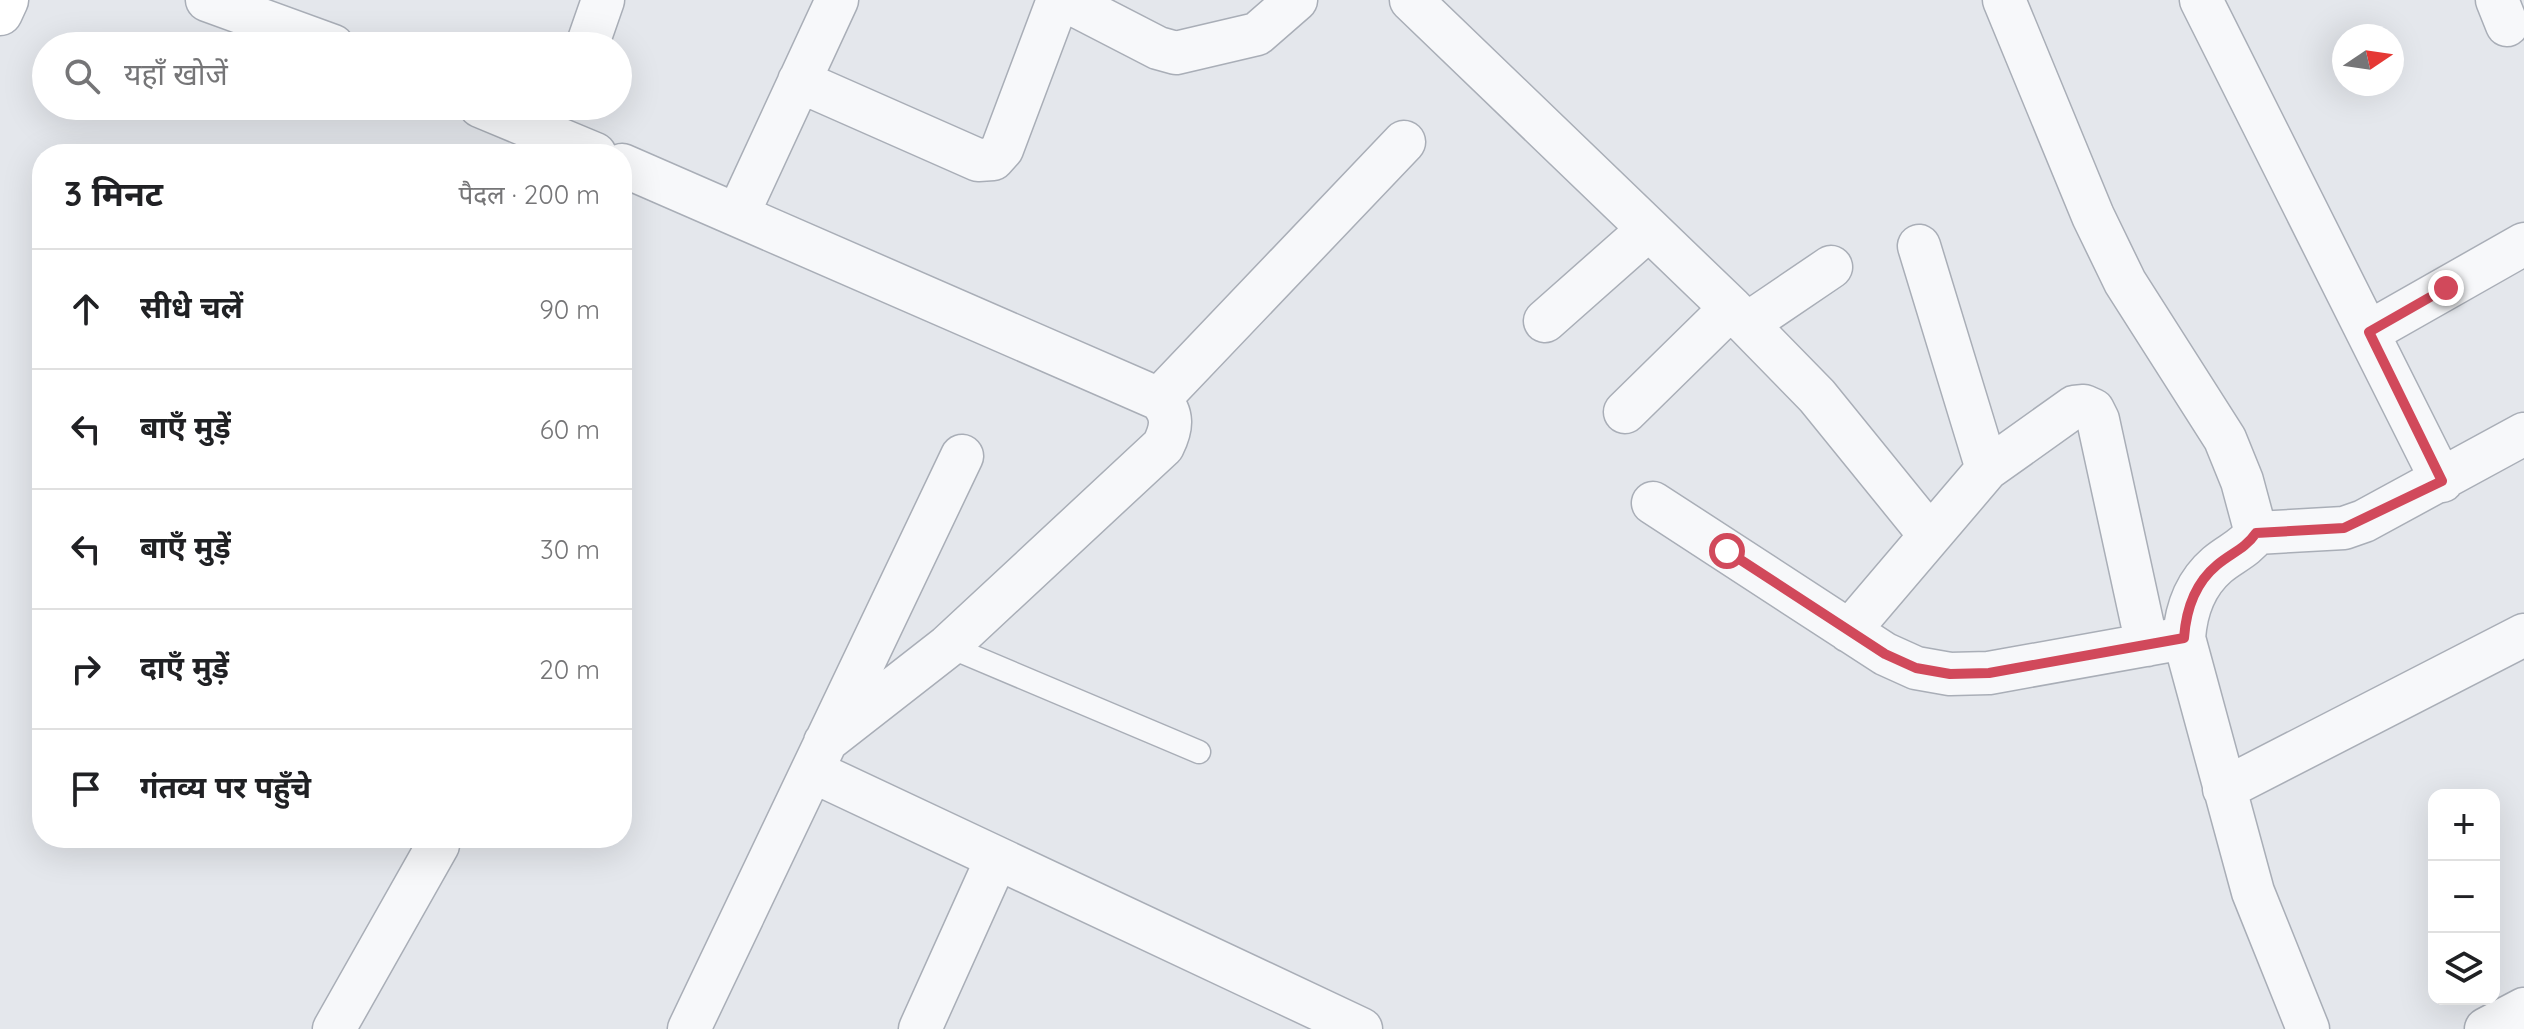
<!DOCTYPE html>
<html lang="hi">
<head>
<meta charset="utf-8">
<style>
	body { margin:0; font-family:Quicksand,"Noto Sans Devanagari",sans-serif; background:#f6f6f6; color:#202124 }
	.controls { position:absolute; right:24px; bottom:24px; display:grid; overflow:hidden; border-radius:16px; box-shadow:0 8px 32px #0002 }
	.controls button { width:72px; height:72px; display:grid; place-items:center; padding:0; border:0; border-bottom:2px solid #e0e0e0; background:#fff; color:#202124; font:40px sans-serif }
	.compass { position:absolute; left:2332px; top:24px; width:72px; height:72px; border-radius:50%; background:#fff; box-shadow:0 8px 32px #0002; rotate:77deg }
	.stop { position:absolute; width:24px; height:24px; margin:-18px; border:6px solid #d1495b; border-radius:50%; background:#fff }
	.stop.end { background:#d1495b; border-color:#fff; box-shadow:0 2px 8px #0008 }
	.list { margin:0; padding:0; list-style:none }
	h2 { display:flex; justify-content:space-between; align-items:center; height:104px; margin:0; padding:0 32px; font-size:34px }
	h2 small { font-size:26px; font-weight:400; color:#757577 }
	.list li { display:grid; grid-template-columns:52px 1fr auto; gap:24px; align-items:center; box-sizing:border-box; height:120px; padding:0 32px; border-top:2px solid #e0e0e0 }
	.list b { display:block; font-size:30px; white-space:nowrap }
	.list em { font-size:26px; font-style:normal; color:#757577 }
	.icon { flex:none; width:44px; height:44px; fill:none; stroke:currentColor; stroke-width:2; stroke-linecap:round; stroke-linejoin:round }
	.map { position:relative; flex:none; width:2524px; height:1029px; overflow:hidden }
	.search { position:absolute; background:#fff; box-shadow:0 8px 32px #0002; left:32px; top:32px; width:600px; height:88px; display:flex; align-items:center; gap:20px; box-sizing:border-box; padding:0 28px; border-radius:44px; color:#757577; font-size:30px }
	.panel { position:absolute; background:#fff; box-shadow:0 8px 32px #0002; left:32px; top:144px; width:600px; height:704px; border-radius:32px }
	.map>svg:first-child { display:block }
</style>
</head>
<body>
<div class="map">
<svg width="2524" height="1029" viewBox="0 0 2524 1029">
	<rect width="100%" height="100%" fill="#e4e7ec"/>
	<g fill="none" stroke-linecap="round" stroke-linejoin="round">
		<g stroke="#a9aeb7" stroke-width="25">
			<path id="lane" d="M948 646 1199 752"/>
		</g>
		<g stroke="#a9aeb7" stroke-width="45">
			<path id="street" d="M207 0 333 46
				M1065 0 1158 48 1176 53 1257 34 1296 0
				M1411 0 1731 308 1817 396 1929 534
				M2004 0 2093 216 2125 282 2225 439 2242 481 2256 533C2245 549 2231 553 2217 565 2195 584 2186 610 2184 638L2253 892 2308 1029
				M2201 0 2442 481
				M2497 0 2507 25
				M587 46 603 0
				M799 81 978 160 993 159 1002 149 1058 0
				M480 106 595 154
				M622 165 1159 399C1174 414 1172 428 1163 446L948 646 825 742
				M738 214 837 0
				M1919 246 1987 469
				M1545 321 1649 229
				M1747 324 1831 267
				M2369 332 2524 244
				M1159 399 1404 142
				M1625 412 1731 308
				M1653 503 1885 654 1916 668 1950 674 1989 673 2184 638
				M2256 533 2344 528 2364 521 2524 434
				M1849 631 1987 469 2074 407 2084 406 2093 410 2098 420 2147 645
				M812 771 1361 1029
				M2224 789 2524 635
				M334 1029 438 845
				M689 1029 962 456
				M920 1029 997 858
				M2486 1029 2524 1009"/>
		</g>
		<g stroke="#a9aeb7" stroke-width="47">
			<path id="secondary" d="M0 13 6 0"/>
		</g>
		<use href="#lane" stroke="#f7f8fa" stroke-width="22"/>
		<use href="#street" stroke="#f7f8fa" stroke-width="42"/>
		<use href="#secondary" stroke="#fff" stroke-width="44"/>
	</g>
	<g fill="none" stroke-linecap="round" stroke-linejoin="round">
		<path stroke="#d1495b" stroke-width="10" d="M1727 551 1885 654 1916 668 1950 674 1989 673 2184 638C2186 610 2194 584 2217 565 2231 553 2245 549 2256 533L2344 528 2442 481 2369 332 2446 288"/>
	</g>
</svg>
<div class="controls">
<button>+</button>
<button>−</button>
<button><svg class="icon" aria-label="layers" viewBox="0 0 24 24"><path d="M12 4l9 5-9 5-9-5zM3 14l9 5 9-5"/></svg></button>
</div>
<svg class="compass" viewBox="-18 -18 36 36"><path d="M0-13l5 13h-10z" fill="#e53935"/><path d="M0 13l5-13h-10z" fill="#757577"/></svg>
<div class="stop" style="left:1727px;top:551px"></div>
<div class="stop end" style="left:2446px;top:288px"></div>
<div class="search"><svg class="icon" aria-label="search" viewBox="0 0 24 24"><circle cx="10" cy="10" r="6"/><path d="M15 15l6 6"/></svg>यहाँ खोजें</div>
<section class="panel">
<h2>3 मिनट<small>पैदल · 200 m</small></h2>
<ul class="list">
<li><svg class="icon" aria-label="ahead" viewBox="0 0 24 24"><path d="M12 20V5M6 11l6-6 6 6"/></svg><div><b>सीधे चलें</b></div><em>90 m</em></li>
<li><svg class="icon" aria-label="left" viewBox="0 0 24 24"><path d="M17 20v-9H6M10 6l-5 5 5 5"/></svg><div><b>बाएँ मुड़ें</b></div><em>60 m</em></li>
<li><svg class="icon" aria-label="left" viewBox="0 0 24 24"><path d="M17 20v-9H6M10 6l-5 5 5 5"/></svg><div><b>बाएँ मुड़ें</b></div><em>30 m</em></li>
<li><svg class="icon" aria-label="right" viewBox="0 0 24 24"><path d="M7 20v-9h11M14 6l5 5-5 5"/></svg><div><b>दाएँ मुड़ें</b></div><em>20 m</em></li>
<li><svg class="icon" aria-label="arrive" viewBox="0 0 24 24"><path d="M6 21V4h12l-3 4 3 4H6"/></svg><div><b>गंतव्य पर पहुँचे</b></div></li>
</ul>
</section>
</div>
</body>
</html>
